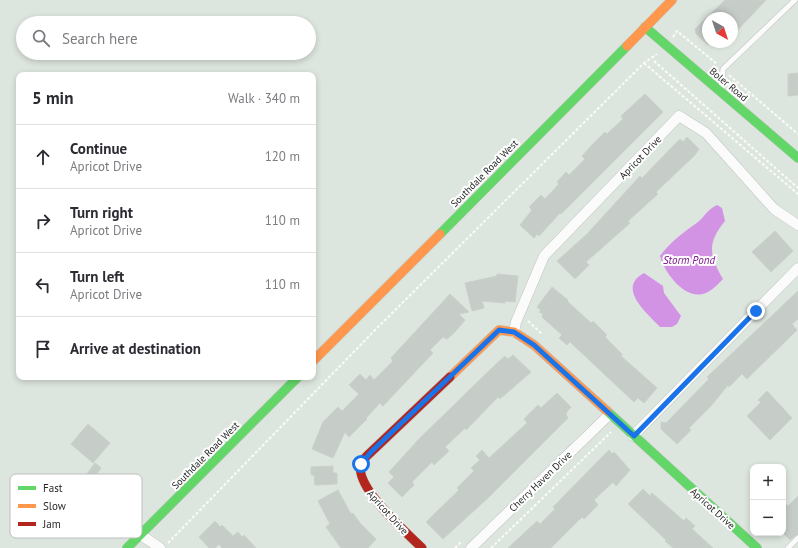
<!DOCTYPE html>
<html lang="en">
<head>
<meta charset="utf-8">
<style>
	body { margin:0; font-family:"PT Sans",sans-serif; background:#f7f7f7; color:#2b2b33 }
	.controls { position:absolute; right:12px; bottom:12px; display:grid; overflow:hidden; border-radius:8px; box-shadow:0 2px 6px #0003 }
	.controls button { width:36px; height:36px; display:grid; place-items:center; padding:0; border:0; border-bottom:1px solid #e1e1e2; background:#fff; color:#2b2b33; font:20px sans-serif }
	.compass { position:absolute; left:702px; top:12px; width:36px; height:36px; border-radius:50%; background:#fff; box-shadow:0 2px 6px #0003; rotate:141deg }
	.stop { position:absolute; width:12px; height:12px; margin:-9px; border:3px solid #1a73e8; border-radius:50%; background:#fff }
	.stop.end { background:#1a73e8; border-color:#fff; box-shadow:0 1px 4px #0008 }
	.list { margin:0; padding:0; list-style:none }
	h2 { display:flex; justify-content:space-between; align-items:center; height:52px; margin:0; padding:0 16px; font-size:17px }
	h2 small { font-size:13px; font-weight:400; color:#7c7c81 }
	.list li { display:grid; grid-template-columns:26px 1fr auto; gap:12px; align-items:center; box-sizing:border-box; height:64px; padding:0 16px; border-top:1px solid #e1e1e2 }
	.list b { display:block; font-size:15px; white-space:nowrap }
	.list p { margin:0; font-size:13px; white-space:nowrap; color:#7c7c81 }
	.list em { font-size:13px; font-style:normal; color:#7c7c81 }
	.icon { flex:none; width:22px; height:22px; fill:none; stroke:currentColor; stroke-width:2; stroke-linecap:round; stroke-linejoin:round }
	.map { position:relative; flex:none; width:798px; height:548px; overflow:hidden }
	.search { position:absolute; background:#fff; box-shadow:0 2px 6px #0003; left:16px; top:16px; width:300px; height:44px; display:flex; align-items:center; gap:10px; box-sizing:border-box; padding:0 14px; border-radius:22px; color:#7c7c81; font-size:15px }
	.panel { position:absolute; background:#fff; box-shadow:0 2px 6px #0003; left:16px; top:72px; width:300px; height:308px; border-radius:8px }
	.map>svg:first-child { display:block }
</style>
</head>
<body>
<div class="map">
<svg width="798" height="548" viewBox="0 0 798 548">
	<rect width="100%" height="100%" fill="#dde6de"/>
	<path fill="#d293e5" d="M717 205 722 208 725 221C707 243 709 255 723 279 718 284 711 292 703 294 684 299 664 272 660 256 670 242 684 232 698 222 705 216 708 209 717 205Z
		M644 273 663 286 664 293 681 316 677 324 672 327H660C647 313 616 288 644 273Z"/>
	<path fill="#c6ccc7" stroke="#c9d1ca" d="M725 0H766L732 36V18H708V45L696 34 695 29Z
		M798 73V95L788 96V74Z
		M645 94 663 112 561 214 560 213 539 236 537 234 534 238 520 225 532 210 529 207 541 195 545 199 559 184 557 182 566 172 569 175 585 159 582 156 593 144 605 132 607 134 623 119 621 116Z
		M687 137 699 149 695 155 656 192 658 194 628 221 630 223 586 262 589 265 575 279 557 261 587 234 640 176 642 178 680 139 683 142Z
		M775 231 793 251 771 272 752 252Z
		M497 274 518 276 515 302 505 301V303L482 301 484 308 472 311 465 283 497 276Z
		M552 287 568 300 567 301 591 323 593 321 607 335 605 337 622 354 621 356 657 388 644 403 638 398 634 402 570 342 567 345 559 338 562 335 542 317 543 314 539 312 541 310 537 307Z
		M798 291V319L792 324 797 330 747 379 742 374 729 387 728 385 711 406 689 428 691 430 677 444 661 429V422L666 423 709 379 707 377Z
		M450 294 469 312 459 314 465 320 455 332 447 339 443 337 430 350 433 353 383 406 380 403 366 418 367 419 349 437 345 432 333 458 312 449 323 422 338 407 342 411 359 394 349 385 360 374 366 380 370 375 374 380 393 361 391 358Z
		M513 355 531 372 500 399 498 397 466 430 465 428 445 447 449 451 434 465 432 462 412 482 414 485 402 497 388 483 394 477 389 472 419 439 495 365 505 356 508 359Z
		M767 391 792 418 770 440 747 416 761 402 758 400Z
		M557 393 571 407 566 413 567 414 566 415 568 418 489 497 443 539 426 522 459 490 457 488 474 471 471 468 480 460 476 456 482 450 489 458 527 423 524 419 538 405 541 408Z
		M88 424 110 443 93 463 71 444Z
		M609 450 612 454 614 452 630 470 616 486 613 482 594 500 598 505 584 519 582 517 551 548H508L537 521 540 524 555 509 553 507Z
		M95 463 101 468 96 475 99 477 91 486 89 485 73 506 63 498 68 492 63 488 73 476 81 482Z
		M333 466V473H337V484L315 485 314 475H311V467Z
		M643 489 650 496 652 493 684 521 686 518 695 526 692 529 713 548H673L665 541 666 540 628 504Z
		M338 490 351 514 353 513 360 523 376 539 368 548H341L326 527 330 524 318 501Z
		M798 496V534L790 540 783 533V501L788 506Z
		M215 521 220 527 222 525 233 536 238 532 242 537 244 535 256 548H222L219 544 215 548H209L199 537Z"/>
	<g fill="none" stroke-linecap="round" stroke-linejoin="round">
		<g stroke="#c2c3c1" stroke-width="6">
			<path id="lane" d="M721 90 723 69 795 0
				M788 548 798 538"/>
		</g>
		<g stroke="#c2c3c1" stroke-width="11">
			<path id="street" d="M514 332 516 322 544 256 679 116 706 133 774 209 798 225
				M633 436 798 268
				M141 535 160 548
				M471 548 609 415"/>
		</g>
		<g stroke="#c2c3c1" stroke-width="10">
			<path id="fast" d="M645 27 798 158
				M440 234 627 46
				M607 411 757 548
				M127 548 298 377"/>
		</g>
		<g stroke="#c2c3c1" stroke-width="10">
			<path id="slow" d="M627 46 672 0
				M313 361 440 234
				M450 377 499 330 514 332 534 345 607 411"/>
		</g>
		<g stroke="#c2c3c1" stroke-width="10">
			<path id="jam" d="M422 548C407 533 354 487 361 464 362 460 368 455 371 452L450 377"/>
		</g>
		<path stroke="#fafbfa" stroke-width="2" stroke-dasharray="3 2" stroke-linecap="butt" d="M673 37 677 31 717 64
			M654 61 798 188
			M644 63 798 194
			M729 75 798 134
			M528 321 542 334
			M168 543 376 329 644 63 657 54
			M455 548 462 541
			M491 548 611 432"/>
		<use href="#lane" stroke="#fafbfa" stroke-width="5"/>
		<use href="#street" stroke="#fafbfa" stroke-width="10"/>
		<use href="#fast" stroke="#63d668" stroke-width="9"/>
		<use href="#slow" stroke="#ff974d" stroke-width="9"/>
		<use href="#jam" stroke="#b3261e" stroke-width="9"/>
	</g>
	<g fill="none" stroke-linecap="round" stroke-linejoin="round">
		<path stroke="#1a73e8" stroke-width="5" d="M361 464 371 452 499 330 514 332 534 345 634 436 756 311"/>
	</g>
	<g text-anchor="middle" stroke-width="4" stroke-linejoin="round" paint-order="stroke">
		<g font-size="10" fill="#282828" stroke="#fff">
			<text transform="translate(729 84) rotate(40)" y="4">Boler Road</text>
			<text transform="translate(640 157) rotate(-46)" y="4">Apricot Drive</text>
			<text transform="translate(484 173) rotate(-45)" y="4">Southdale Road West</text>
			<text transform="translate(205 455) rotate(-45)" y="4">Southdale Road West</text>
			<text transform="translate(540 481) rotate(-44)" y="4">Cherry Haven Drive</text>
			<text transform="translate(713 508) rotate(42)" y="4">Apricot Drive</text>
			<text transform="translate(388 512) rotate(48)" y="4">Apricot Drive</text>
		</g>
		<g font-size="11" font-style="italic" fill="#7f1390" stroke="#fff">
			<text x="689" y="264">Storm Pond</text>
		</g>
	</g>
	<rect x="10" y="474" width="132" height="64" rx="6" fill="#fff" stroke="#bebebe" stroke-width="1"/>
	<rect x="18" y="486" width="18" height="4" fill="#63d668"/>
	<rect x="18" y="504" width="18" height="4" fill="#ff974d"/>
	<rect x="18" y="522" width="18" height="4" fill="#b3261e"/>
	<g font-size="11" fill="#282828">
		<text x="43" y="492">Fast</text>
		<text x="43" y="510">Slow</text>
		<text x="43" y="528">Jam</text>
	</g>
</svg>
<div class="controls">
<button>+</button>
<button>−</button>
</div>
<svg class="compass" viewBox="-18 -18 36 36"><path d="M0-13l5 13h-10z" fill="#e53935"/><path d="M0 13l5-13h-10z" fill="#7c7c81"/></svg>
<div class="stop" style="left:361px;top:464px"></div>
<div class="stop end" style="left:756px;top:311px"></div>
<div class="search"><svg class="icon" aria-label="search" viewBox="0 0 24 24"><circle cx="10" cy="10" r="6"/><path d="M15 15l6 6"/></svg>Search here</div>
<section class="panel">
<h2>5 min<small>Walk · 340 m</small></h2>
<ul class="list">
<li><svg class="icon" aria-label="ahead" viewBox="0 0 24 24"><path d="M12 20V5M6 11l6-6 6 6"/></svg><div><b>Continue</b><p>Apricot Drive</p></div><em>120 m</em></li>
<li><svg class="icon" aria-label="right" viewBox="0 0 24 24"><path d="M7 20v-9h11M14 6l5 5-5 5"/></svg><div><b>Turn right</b><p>Apricot Drive</p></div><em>110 m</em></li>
<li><svg class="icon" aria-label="left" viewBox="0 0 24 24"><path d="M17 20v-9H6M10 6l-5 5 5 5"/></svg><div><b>Turn left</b><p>Apricot Drive</p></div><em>110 m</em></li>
<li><svg class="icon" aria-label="arrive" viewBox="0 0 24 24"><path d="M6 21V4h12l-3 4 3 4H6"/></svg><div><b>Arrive at destination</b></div></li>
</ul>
</section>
</div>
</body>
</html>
